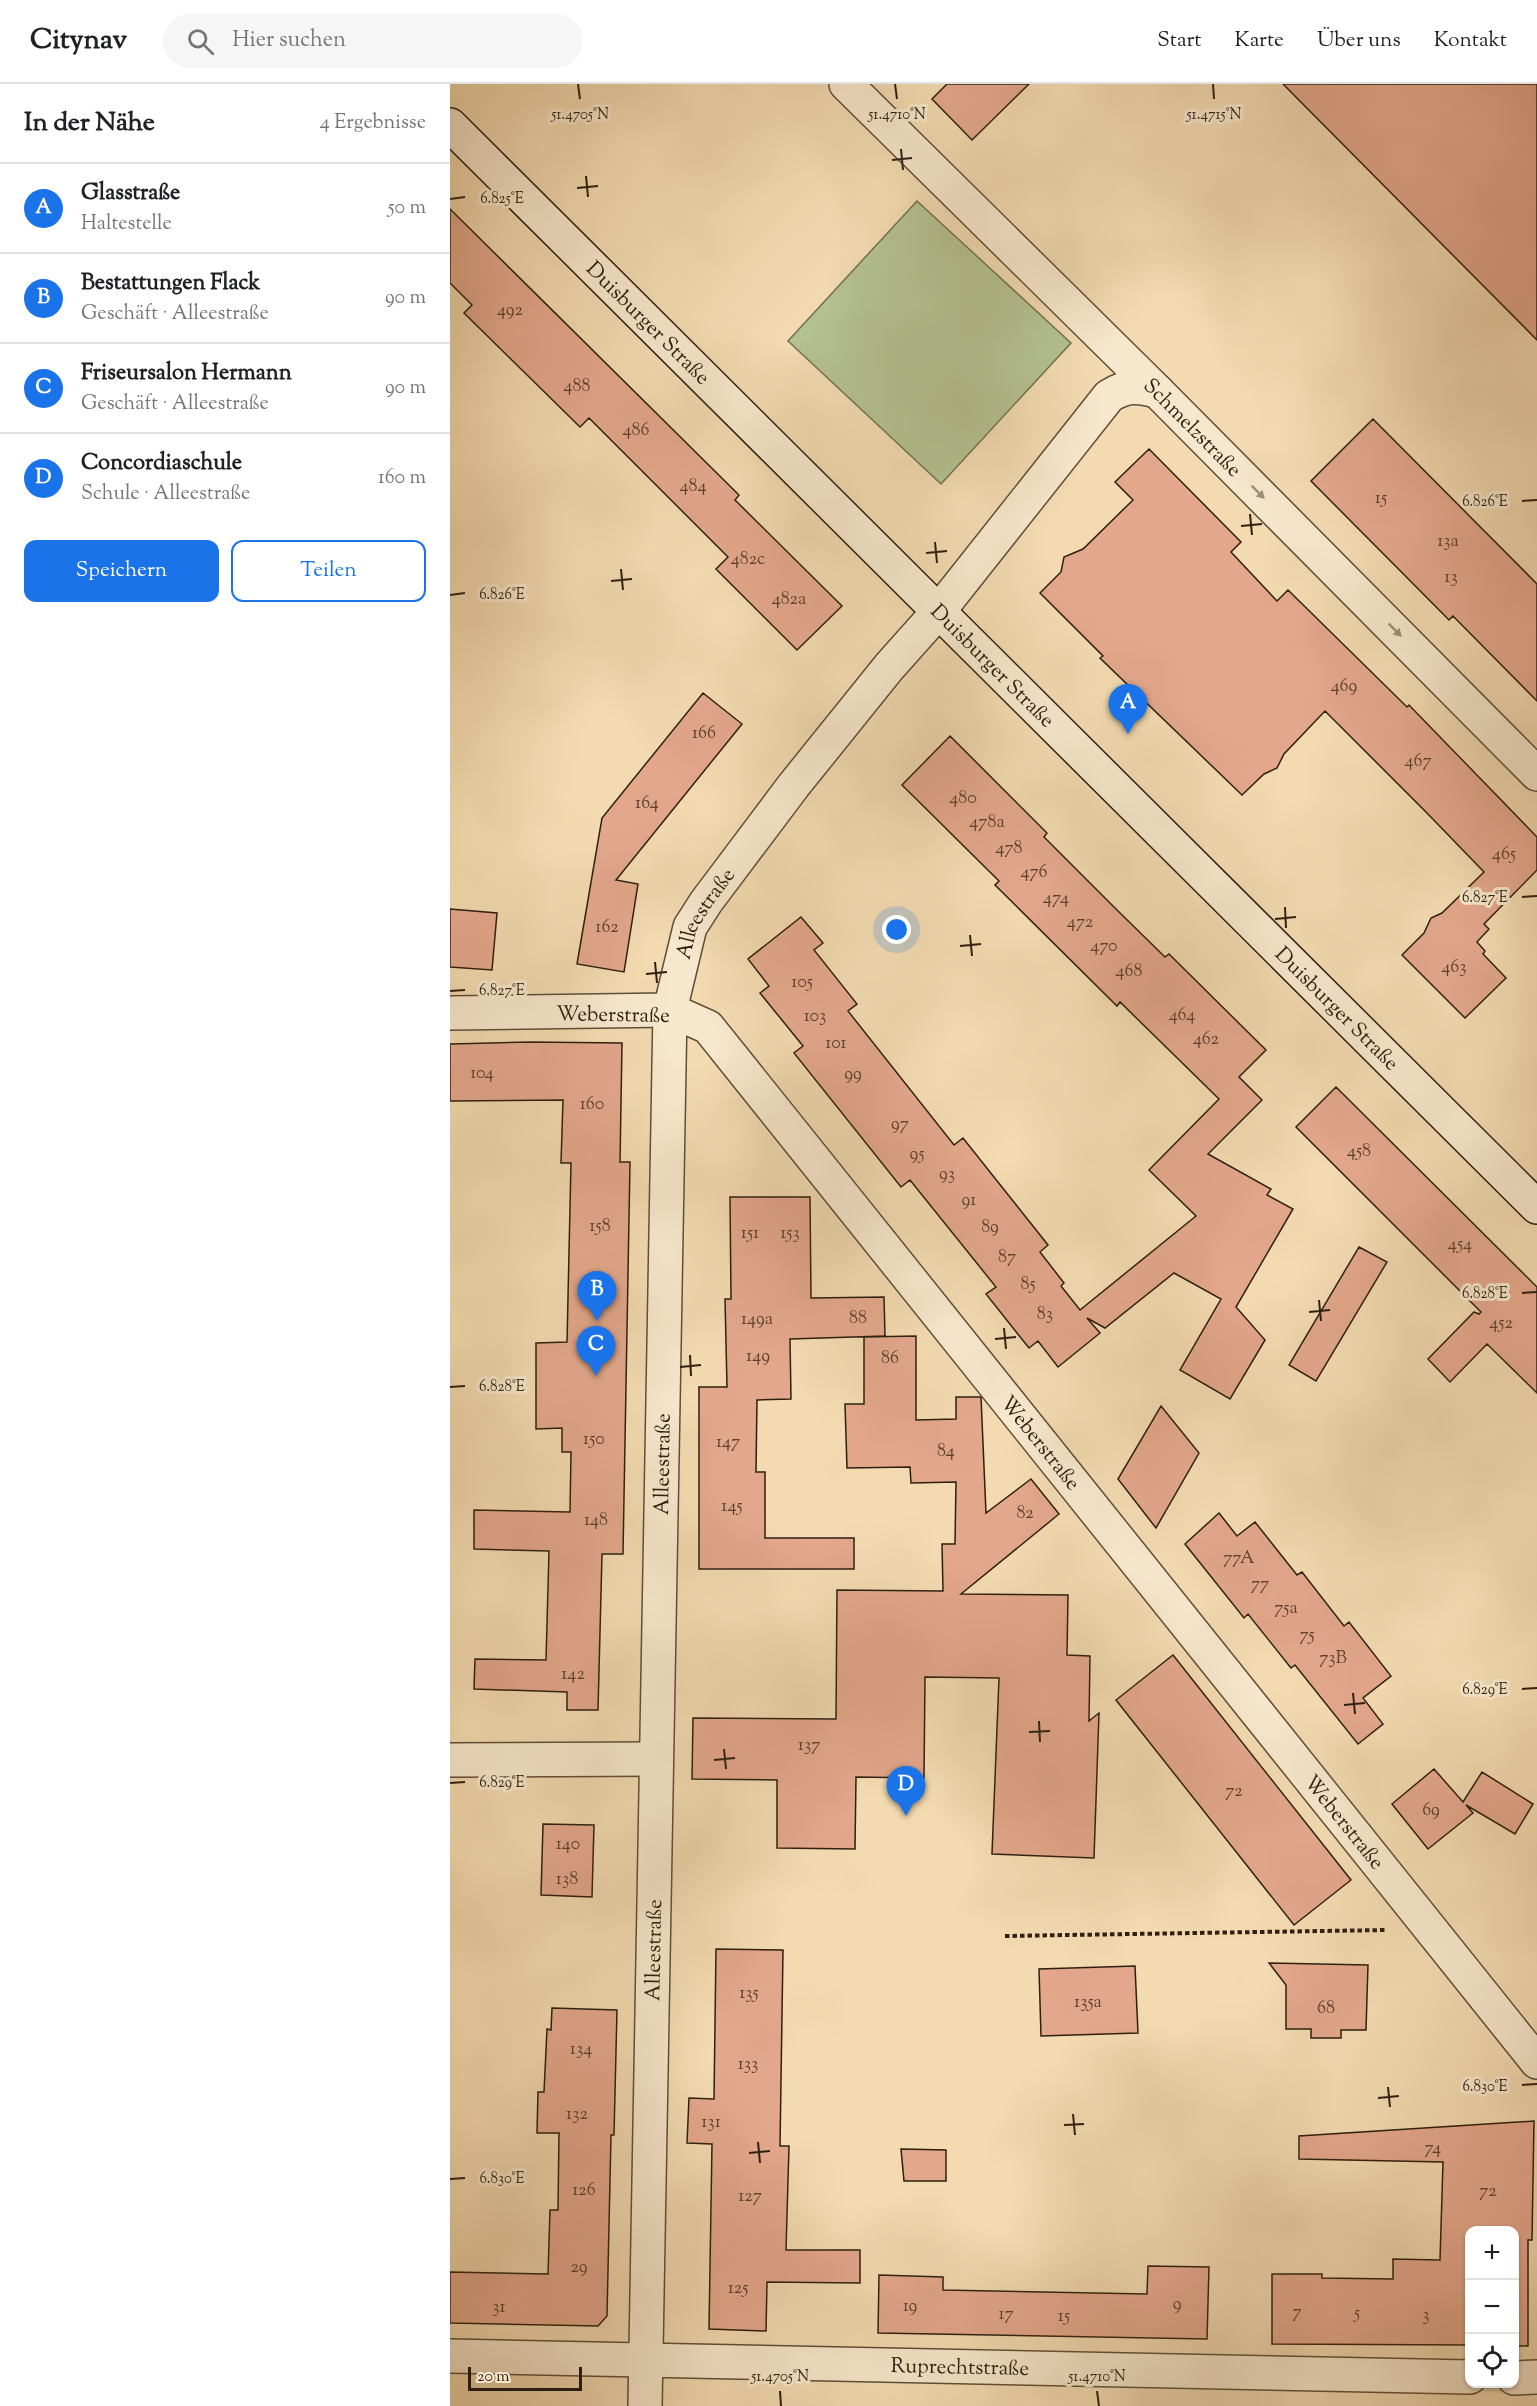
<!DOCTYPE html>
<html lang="de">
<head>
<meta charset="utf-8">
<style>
	body { margin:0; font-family:"Sorts Mill Goudy",serif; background:#f6f6f6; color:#202124 }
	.controls { position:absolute; right:18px; bottom:18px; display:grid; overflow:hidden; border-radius:12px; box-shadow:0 2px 4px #0004 }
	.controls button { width:54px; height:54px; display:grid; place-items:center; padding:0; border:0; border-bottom:2px solid #e0e0e0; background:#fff; color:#202124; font:30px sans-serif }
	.scale { position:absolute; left:18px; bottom:15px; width:114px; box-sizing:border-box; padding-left:6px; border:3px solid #2e1f12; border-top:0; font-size:16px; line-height:21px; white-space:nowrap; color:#2e1f12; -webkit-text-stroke:4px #f7e7cc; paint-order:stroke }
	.you { position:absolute; left:447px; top:846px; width:21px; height:21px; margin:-15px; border:4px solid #fff; border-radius:50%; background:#1a73e8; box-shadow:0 0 0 9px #1a73e833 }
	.badge { display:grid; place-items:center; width:39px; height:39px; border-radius:50%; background:#1a73e8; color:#fff; font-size:20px; font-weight:700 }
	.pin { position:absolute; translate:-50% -50px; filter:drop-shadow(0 2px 3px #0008) }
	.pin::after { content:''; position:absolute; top:32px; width:21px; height:18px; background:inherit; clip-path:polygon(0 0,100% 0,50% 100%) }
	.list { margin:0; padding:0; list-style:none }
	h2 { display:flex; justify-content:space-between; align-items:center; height:78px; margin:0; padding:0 24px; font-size:26px }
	h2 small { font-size:20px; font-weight:400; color:#757577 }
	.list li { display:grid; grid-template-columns:39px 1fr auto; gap:18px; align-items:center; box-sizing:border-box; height:90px; padding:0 24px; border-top:2px solid #e0e0e0 }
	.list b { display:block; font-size:22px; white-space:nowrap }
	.list p { margin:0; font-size:20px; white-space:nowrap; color:#757577 }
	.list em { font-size:20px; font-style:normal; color:#757577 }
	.actions { display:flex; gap:12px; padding:18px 24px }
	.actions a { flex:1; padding:14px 0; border:2px solid #1a73e8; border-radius:12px; text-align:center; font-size:21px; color:#1a73e8 }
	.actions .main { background:#1a73e8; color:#fff }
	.icon { flex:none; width:33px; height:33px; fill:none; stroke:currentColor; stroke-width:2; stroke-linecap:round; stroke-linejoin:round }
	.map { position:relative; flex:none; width:1087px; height:2322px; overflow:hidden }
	header { display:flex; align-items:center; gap:36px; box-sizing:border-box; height:84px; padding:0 30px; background:#fff; border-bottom:2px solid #e0e0e0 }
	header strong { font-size:28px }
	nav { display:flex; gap:33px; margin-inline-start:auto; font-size:21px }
	.search { width:420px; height:54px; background:#f6f6f6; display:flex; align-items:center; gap:15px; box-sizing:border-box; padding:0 21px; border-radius:33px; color:#757577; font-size:22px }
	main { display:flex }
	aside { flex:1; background:#fff }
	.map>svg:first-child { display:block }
</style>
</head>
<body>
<header>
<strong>Citynav</strong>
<div class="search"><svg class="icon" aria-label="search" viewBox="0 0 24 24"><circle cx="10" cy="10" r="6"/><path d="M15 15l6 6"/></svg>Hier suchen</div>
<nav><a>Start</a><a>Karte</a><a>Über uns</a><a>Kontakt</a></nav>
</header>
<main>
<aside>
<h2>In der Nähe<small>4 Ergebnisse</small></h2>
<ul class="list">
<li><span class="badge">A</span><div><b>Glasstraße</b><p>Haltestelle</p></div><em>50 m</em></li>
<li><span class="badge">B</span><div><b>Bestattungen Flack</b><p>Geschäft · Alleestraße</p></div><em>90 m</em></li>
<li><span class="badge">C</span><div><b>Friseursalon Hermann</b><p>Geschäft · Alleestraße</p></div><em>90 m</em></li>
<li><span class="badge">D</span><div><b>Concordiaschule</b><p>Schule · Alleestraße</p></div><em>160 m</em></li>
</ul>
<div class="actions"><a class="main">Speichern</a><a>Teilen</a></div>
</aside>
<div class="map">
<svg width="1087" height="2322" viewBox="0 0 1087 2322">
	<rect width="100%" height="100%" fill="#f3dab0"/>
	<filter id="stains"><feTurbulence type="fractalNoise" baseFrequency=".00333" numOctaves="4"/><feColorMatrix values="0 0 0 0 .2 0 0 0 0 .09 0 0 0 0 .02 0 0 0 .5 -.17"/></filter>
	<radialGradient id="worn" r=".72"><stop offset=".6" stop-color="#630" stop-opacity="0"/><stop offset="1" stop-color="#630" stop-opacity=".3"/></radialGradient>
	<path fill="#b4c190" stroke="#717051" stroke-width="1.5" d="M467 117 621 259 491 400 338 257Z"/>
	<path fill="#e3a78b" stroke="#2e1f12" stroke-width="1.5" d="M497 0H579L522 56 482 15Z
		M833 0H1087V256Z
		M0 125 289 411 285 416 392 522 347 566 266 485 278 473 139 334 130 343 14 229 22 221 0 199Z
		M923 335 1087 500V617L1003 532 999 536 861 397Z
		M699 365 791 458 781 468 827 517 838 506 957 623 959 621 1087 753V786L1034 840 1039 845 1027 858 1035 867 1033 870 1056 894 1015 934 952 871 974 849 981 834 992 829 1034 788 976 728 875 627 834 670 827 684 814 690 792 711 650 574 653 572 590 509 611 488 614 473 633 465 683 416 665 398Z
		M253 609 292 640 166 796 188 800 174 888 127 880 152 734Z
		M500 652 597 749 594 753 666 825 715 873 719 870 816 966 789 993 812 1016 758 1070 821 1105 817 1111 843 1125 786 1223 815 1256 780 1315 730 1286 771 1215 724 1189 655 1244 637 1234 650 1249 608 1283 588 1257 579 1264 536 1210 546 1203 460 1096 451 1103 344 969 353 962 310 909 319 902 298 875 351 833 373 859 364 866 407 920 398 927 504 1061 513 1054 598 1161 590 1168 614 1199 611 1202 630 1226 746 1132 699 1086 769 1015 670 918 667 922 545 801 549 797 452 701Z
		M0 825 47 829 42 886 0 883Z
		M81 958 172 959 170 1078H180L173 1470H152L148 1626H117V1608L24 1605 25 1575 96 1576 99 1467 24 1465V1426L120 1428 121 1368H112V1344L86 1345V1259L117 1258 121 1079H111L113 1016 0 1017V960Z
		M886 1003 1087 1203V1309L1037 1260 1000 1298 978 1275 1024 1228 1029 1230 1031 1228 846 1043Z
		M280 1113H360L361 1214 434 1213 435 1252 340 1255 341 1315 307 1316 306 1388H315V1454H404V1485H249V1303H277L275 1215H281Z
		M909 1163 937 1178 866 1297 839 1281Z
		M466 1252V1336L506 1335V1313H531L536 1429 581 1395 609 1430 511 1510 618 1511 617 1571 640 1572 639 1637 649 1629 644 1774 542 1770 549 1594 475 1593 474 1694 406 1693 405 1765 327 1764V1696L242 1695 243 1634 386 1635 387 1506 493 1507 492 1460H505L506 1398 461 1399 460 1383 397 1384 395 1320H414V1253Z
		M711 1322 749 1369 706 1444 668 1395Z
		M769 1429 787 1452 805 1438 847 1491 852 1488 894 1542 899 1538 941 1592 913 1614 933 1640 908 1660 845 1581 841 1584 798 1530 794 1534 735 1460Z
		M723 1571 901 1796 844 1841 666 1616Z
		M984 1685 1013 1718 1032 1688 1083 1720 1065 1750 1016 1721 1023 1729 978 1765 942 1720Z
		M93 1740 144 1741 142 1813 91 1811Z
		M266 1865 333 1866 330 2062H339L336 2166H410V2199L317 2198 316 2247 259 2245 262 2060 237 2059 239 2014 264 2015Z
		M819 1879 918 1881 916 1946H891V1954H861V1945H836V1901Z
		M685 1882 688 1949 591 1952 589 1885Z
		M102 1924 167 1926 164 2051H161L157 2232 148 2242 0 2239V2188L98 2190 100 2126H108L109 2049H87L88 2008H94L97 1945 101 1946Z
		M1084 2037 1082 2156H1078V2262H1065V2146H1020V2261L822 2260V2190H872V2194L943 2195V2175L990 2176 993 2078 849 2075V2052Z
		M451 2065 496 2066V2097H454Z
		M698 2182 759 2183 757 2255 428 2249 429 2191 493 2193V2206L697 2210Z"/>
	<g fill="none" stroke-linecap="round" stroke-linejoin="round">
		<g stroke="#5f4e3a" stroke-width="36">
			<g id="minor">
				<path id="s1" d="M396 0 707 307 1087 690"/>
				<path id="s2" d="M0 929 220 926 258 943 1087 1978"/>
				<path d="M0 1676 206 1675"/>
				<path id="s3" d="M0 2272 1020 2293"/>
				<path d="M1064 2294 1087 2293"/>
				<path id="s4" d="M195 2322 220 926 240 843 256 818 344 701 439 583 488 528 659 312C677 301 687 302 707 307"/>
			</g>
		</g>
		<g stroke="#2e1f12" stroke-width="36">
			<g id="secondary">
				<path id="s5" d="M0 41 1087 1123"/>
			</g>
		</g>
		<path stroke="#2e1f12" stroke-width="4" stroke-dasharray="4.5 3" stroke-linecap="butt" d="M555 1852 936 1846"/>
		<use href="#minor" stroke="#f7e7cc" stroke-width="33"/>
		<use href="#secondary" stroke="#f7e7cc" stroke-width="33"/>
	</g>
	<defs><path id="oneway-solid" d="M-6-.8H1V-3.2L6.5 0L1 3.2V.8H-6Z" transform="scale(1.5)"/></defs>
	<g fill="#9d8d78">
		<use href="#oneway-solid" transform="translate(808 408) rotate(45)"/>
		<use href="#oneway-solid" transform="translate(945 546) rotate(45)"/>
	</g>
	<path fill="none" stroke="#2e1f12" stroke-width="2" d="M128 0 130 15M445 0 447 15M763 0 764 15M451 65 453 86M442 76 462 74M136 92 138 113M127 104 148 102M0 115 15 113M1072 417 1087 416M800 430 802 451M791 442 812 440M485 458 487 479M476 469 497 467M171 485 173 506M161 497 182 495M0 511 15 509M1072 813 1087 812M835 823 836 844M825 835 846 833M520 851 522 872M510 862 531 860M205 878 207 899M196 890 217 888M0 907 15 906M1072 1209 1087 1208M869 1216 871 1237M859 1228 880 1226M554 1244 556 1265M545 1255 566 1253M240 1271 241 1292M230 1283 251 1281M0 1303 15 1302M1072 1605 1087 1604M903 1609 905 1630M894 1621 915 1619M589 1637 590 1658M579 1648 600 1647M274 1665 276 1685M264 1676 285 1674M0 1699 15 1698M1072 2001 1087 2000M938 2003 940 2023M928 2014 949 2012M623 2030 625 2051M614 2041 634 2040M308 2058 310 2079M299 2069 320 2067M0 2095 15 2094M330 2307 331 2322M647 2307 649 2322"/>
	<g text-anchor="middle" stroke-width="6" stroke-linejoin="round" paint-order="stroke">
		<g font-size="18" fill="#5b4130">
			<text x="60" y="231">492</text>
			<text x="127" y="307">488</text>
			<text x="186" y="351">486</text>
			<text x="243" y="407">484</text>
			<text x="931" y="419">15</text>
			<text x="998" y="462">13a</text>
			<text x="298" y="480">482c</text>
			<text x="1001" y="498">13</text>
			<text x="339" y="520">482a</text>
			<text x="894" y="607">469</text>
			<text x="254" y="654">166</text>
			<text x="968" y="682">467</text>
			<text x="513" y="719">480</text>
			<text x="197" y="724">164</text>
			<text x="537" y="743">478a</text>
			<text x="559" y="769">478</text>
			<text x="1054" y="775">465</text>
			<text x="584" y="793">476</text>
			<text x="606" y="819">474</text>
			<text x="630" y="843">472</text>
			<text x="157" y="848">162</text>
			<text x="654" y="867">470</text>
			<text x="1004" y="888">463</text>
			<text x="679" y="892">468</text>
			<text x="352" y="903">105</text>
			<text x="732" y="936">464</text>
			<text x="365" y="937">103</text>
			<text x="756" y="960">462</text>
			<text x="386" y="964">101</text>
			<text x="32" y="994">104</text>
			<text x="403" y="995">99</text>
			<text x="142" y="1025">160</text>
			<text x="450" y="1045">97</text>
			<text x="909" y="1072">458</text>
			<text x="467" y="1075">95</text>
			<text x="497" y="1095">93</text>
			<text x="519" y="1121">91</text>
			<text x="150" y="1147">158</text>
			<text x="540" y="1148">89</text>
			<text x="300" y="1154">151</text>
			<text x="340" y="1154">153</text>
			<text x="1010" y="1165">454</text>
			<text x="557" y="1178">87</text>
			<text x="578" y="1205">85</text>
			<text x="595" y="1235">83</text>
			<text x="408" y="1239">88</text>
			<text x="307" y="1240">149a</text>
			<text x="1051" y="1244">452</text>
			<text x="308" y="1277">149</text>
			<text x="440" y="1279">86</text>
			<text x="144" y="1360">150</text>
			<text x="278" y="1363">147</text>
			<text x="496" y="1372">84</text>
			<text x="282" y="1427">145</text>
			<text x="575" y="1434">82</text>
			<text x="146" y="1441">148</text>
			<text x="789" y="1479">77A</text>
			<text x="810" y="1505">77</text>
			<text x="836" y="1529">75a</text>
			<text x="857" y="1556">75</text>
			<text x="883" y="1579">73B</text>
			<text x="123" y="1595">142</text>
			<text x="359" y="1666">137</text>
			<text x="784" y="1712">72</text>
			<text x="981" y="1731">69</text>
			<text x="118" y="1765">140</text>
			<text x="117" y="1800">138</text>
			<text x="299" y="1914">135</text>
			<text x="638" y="1923">135a</text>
			<text x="876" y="1929">68</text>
			<text x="131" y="1970">134</text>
			<text x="298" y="1985">133</text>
			<text x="127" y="2035">132</text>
			<text x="261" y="2043">131</text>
			<text x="983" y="2069">74</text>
			<text x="134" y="2111">126</text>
			<text x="1038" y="2112">72</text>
			<text x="300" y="2117">127</text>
			<text x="129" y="2188">29</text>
			<text x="288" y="2209">125</text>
			<text x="727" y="2225">9</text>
			<text x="460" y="2227">19</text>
			<text x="49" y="2228">31</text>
			<text x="847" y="2233">7</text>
			<text x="907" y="2234">5</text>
			<text x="556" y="2235">17</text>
			<text x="976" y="2236">3</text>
			<text x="614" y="2237">15</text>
		</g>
		<g font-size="21" fill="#2e1f12" stroke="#f7e7cc">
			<text dy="7" stroke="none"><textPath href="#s5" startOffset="280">Duisburger Straße</textPath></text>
			<text dy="7" stroke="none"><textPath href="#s1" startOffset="488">Schmelzstraße</textPath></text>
			<text dy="7" stroke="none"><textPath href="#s5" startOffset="766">Duisburger Straße</textPath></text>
			<text dy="7" stroke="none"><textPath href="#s4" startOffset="1500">Alleestraße</textPath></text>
			<text dy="7" stroke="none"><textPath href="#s5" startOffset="1252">Duisburger Straße</textPath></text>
			<text transform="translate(163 930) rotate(1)" y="7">Weberstraße</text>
			<text dy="7" stroke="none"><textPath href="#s2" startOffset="794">Weberstraße</textPath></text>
			<text dy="7" stroke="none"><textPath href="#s4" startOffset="942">Alleestraße</textPath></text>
			<text dy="7" stroke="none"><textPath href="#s2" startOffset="1280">Weberstraße</textPath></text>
			<text dy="7" stroke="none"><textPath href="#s4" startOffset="456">Alleestraße</textPath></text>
			<text dy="7" stroke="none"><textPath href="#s3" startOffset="510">Ruprechtstraße</textPath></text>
		</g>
	</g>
	<g font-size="15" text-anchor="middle" fill="#2e1f12" stroke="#f7e7cc" stroke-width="6" stroke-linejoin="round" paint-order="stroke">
		<text x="130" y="35">51.4705°N</text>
		<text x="447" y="35">51.4710°N</text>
		<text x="764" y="35">51.4715°N</text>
		<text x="52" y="119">6.825°E</text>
		<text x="1035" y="422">6.826°E</text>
		<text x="52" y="515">6.826°E</text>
		<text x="1035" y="818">6.827°E</text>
		<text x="52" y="911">6.827°E</text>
		<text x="1035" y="1214">6.828°E</text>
		<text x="52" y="1307">6.828°E</text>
		<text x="1035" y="1610">6.829°E</text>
		<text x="52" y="1703">6.829°E</text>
		<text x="1035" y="2007">6.830°E</text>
		<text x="52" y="2099">6.830°E</text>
		<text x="330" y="2297">51.4705°N</text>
		<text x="647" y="2297">51.4710°N</text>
	</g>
	<rect width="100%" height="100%" filter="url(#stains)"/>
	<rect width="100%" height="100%" fill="url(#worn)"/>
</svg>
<div class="controls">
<button>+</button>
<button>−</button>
<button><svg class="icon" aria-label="locate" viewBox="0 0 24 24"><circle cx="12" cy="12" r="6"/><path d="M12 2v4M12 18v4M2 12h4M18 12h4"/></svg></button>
</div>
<div class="scale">20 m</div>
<div class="you"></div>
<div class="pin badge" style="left:678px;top:650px">A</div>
<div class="pin badge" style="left:147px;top:1237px">B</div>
<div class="pin badge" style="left:146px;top:1292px">C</div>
<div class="pin badge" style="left:456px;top:1732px">D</div>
</div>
</main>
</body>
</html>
